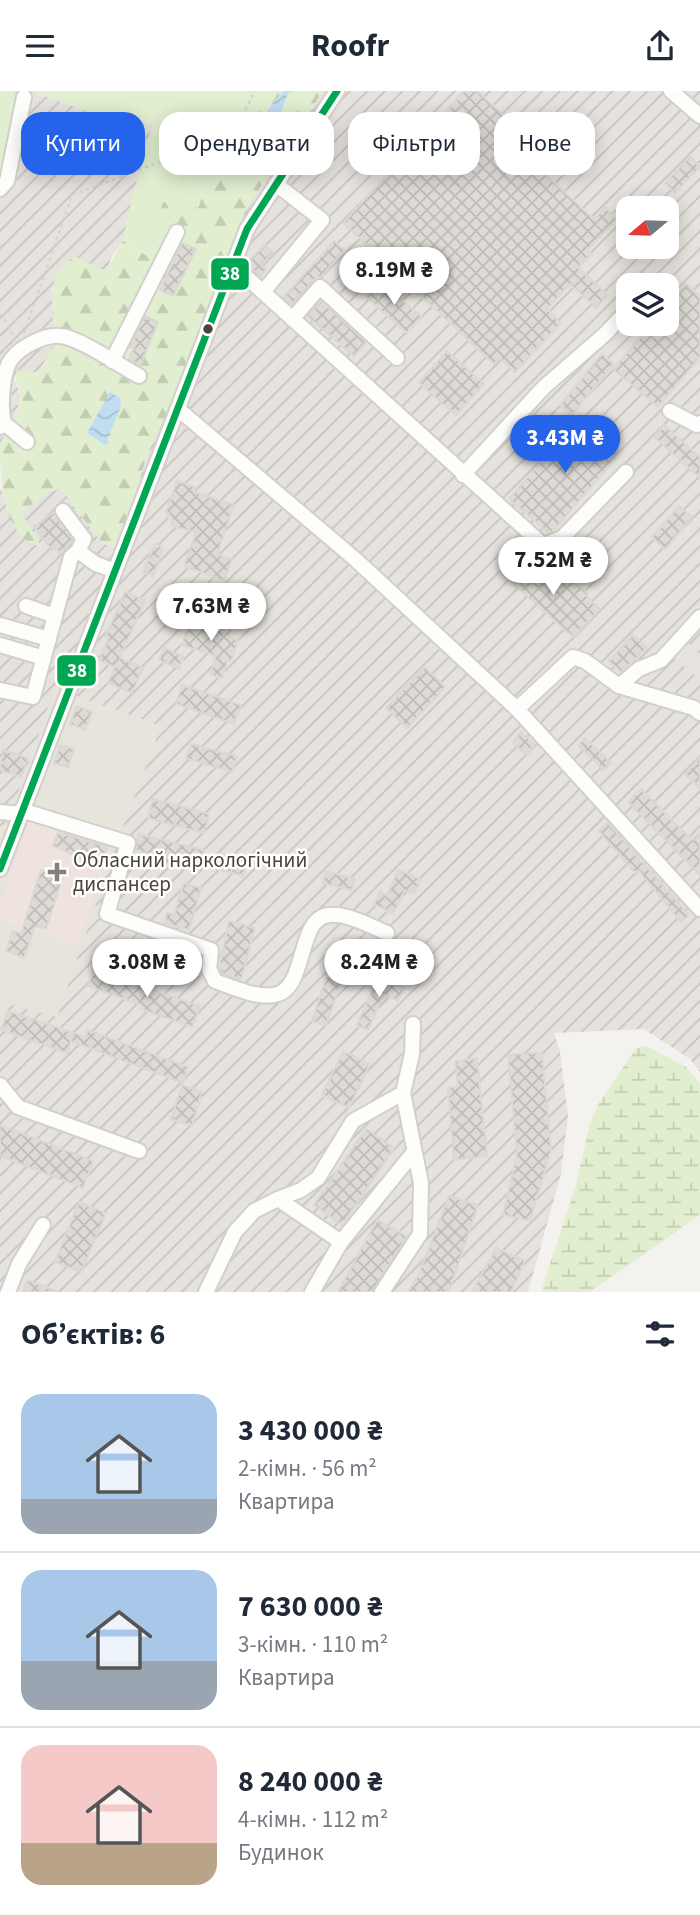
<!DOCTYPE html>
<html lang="uk">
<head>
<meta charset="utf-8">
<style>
  body { margin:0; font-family:"Source Sans 3",sans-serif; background:#f2f2f3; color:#1f2937; height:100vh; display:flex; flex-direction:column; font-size:26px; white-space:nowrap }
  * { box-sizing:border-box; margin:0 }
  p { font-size:23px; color:#747a83 }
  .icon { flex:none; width:38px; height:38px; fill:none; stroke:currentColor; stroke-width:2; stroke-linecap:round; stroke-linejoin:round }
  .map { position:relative; height:1201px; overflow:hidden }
  .drawer { display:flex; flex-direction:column; background:#fff; flex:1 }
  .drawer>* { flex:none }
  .top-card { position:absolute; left:21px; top:21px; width:658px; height:63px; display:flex; gap:14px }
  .needle { width:46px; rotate:251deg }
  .buttons { position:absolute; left:616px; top:105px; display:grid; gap:14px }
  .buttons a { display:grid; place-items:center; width:63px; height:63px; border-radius:14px; background:#fff; box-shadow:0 4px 18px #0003; font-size:35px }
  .price { position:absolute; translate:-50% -60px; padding:0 16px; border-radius:24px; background:#fff; color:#222; font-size:23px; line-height:46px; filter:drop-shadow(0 2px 4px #0008) }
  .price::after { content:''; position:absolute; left:50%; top:42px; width:21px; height:16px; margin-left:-10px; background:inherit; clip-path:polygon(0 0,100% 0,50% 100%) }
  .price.active { background:#2563eb; color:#fff }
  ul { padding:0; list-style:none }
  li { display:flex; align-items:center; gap:21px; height:175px; padding:0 21px }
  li+li { border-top:2px solid #e0e1e3 }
  li span { display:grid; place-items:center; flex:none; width:196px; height:140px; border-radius:21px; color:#555 }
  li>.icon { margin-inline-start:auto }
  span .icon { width:84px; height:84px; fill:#fffc; stroke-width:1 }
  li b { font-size:30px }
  h2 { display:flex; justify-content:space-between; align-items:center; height:84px; padding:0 21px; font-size:30px }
  .tag { padding:0 24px; border-radius:21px; background:#fff; box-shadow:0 4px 18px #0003; font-size:24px; line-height:63px }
  .tag.active { background:#2563eb; color:#fff }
  header { display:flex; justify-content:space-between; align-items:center; height:91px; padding:0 21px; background:#fff; font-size:32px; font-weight:700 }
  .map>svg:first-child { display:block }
  .residential { fill:#e7e4dc }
  .industrial { fill:url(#industrial-furrows); fill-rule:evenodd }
  .medical { fill:#eee3df }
  .green { fill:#e1eecf }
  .forest { fill:url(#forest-firs) }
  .wetland { fill:url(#wetland-marsh) }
  .parking { fill:#e6e3df }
  .water { fill:url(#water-waves) }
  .building { fill:url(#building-cross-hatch); stroke:#dcd9d4; stroke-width:2 }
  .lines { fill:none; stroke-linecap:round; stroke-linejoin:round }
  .minor-casing { stroke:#d2d0cb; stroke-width:18 }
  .path { stroke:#d3d2cc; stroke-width:2; stroke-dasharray:3.5 3.5; stroke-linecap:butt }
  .minor { stroke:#fdfdfc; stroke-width:14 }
  .bus-1-casing { stroke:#fff; stroke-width:12 }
  .bus-1 { stroke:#00a651; stroke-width:7 }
  .bus-dot { fill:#4b4439; stroke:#fff; stroke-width:2.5 }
  .poi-dot { fill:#868178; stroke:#fff; stroke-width:2.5 }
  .labels { text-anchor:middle; stroke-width:5; stroke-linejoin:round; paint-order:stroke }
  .poi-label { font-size:21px; fill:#4b4439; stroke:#fff; text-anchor:start }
  .line-badge { stroke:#fff; stroke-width:2.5 }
  .badge-label { font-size:19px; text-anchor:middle; font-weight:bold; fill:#fff }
</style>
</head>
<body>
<header><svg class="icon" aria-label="menu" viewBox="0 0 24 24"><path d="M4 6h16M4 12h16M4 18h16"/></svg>Roofr<svg class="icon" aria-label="share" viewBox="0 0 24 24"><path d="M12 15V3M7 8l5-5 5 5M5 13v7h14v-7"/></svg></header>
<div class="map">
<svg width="700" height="1201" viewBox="0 0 700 1201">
  <defs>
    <pattern id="industrial-furrows" width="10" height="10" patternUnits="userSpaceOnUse" patternTransform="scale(1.75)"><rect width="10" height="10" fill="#e6e2de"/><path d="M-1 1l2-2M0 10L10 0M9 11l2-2" fill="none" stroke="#c7c3bf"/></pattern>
    <pattern id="forest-firs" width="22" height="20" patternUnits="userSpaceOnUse" patternTransform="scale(1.75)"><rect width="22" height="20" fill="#e1eecf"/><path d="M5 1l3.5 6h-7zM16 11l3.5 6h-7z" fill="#c3cdb2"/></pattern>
    <pattern id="wetland-marsh" width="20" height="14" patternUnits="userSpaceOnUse" patternTransform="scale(1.75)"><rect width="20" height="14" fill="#e1eecf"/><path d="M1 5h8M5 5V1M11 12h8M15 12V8" fill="none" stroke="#c3cdb2"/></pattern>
    <pattern id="water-waves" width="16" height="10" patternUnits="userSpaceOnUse" patternTransform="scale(1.75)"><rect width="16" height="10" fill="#c0ddf1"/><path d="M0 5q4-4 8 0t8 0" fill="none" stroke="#a6bfcf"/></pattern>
    <pattern id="building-cross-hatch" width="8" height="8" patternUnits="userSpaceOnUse" patternTransform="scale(1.75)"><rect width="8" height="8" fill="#dedbd6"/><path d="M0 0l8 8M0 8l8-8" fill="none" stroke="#c0bdb8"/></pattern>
  </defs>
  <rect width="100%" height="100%" fill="#f4f2ee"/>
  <polygon class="residential" points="55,597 162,634 118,749 57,927 9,913 0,941 0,735 5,736"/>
  <g class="industrial">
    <path d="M323,0H700V981L690,968L644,938L554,942L560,961L568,1025L561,1083L528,1201H0V941L9,913L57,926L118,749L161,635L55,597L6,736L0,735V395L9,424L27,450L40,455L21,422L47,402L60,397L102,452L117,457L149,359L174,307L245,120ZM628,117H667V156H628ZM628,194H667V233H628Z"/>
    <polygon points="33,1 101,25 153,33 132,107 123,150 112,165 106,181 52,196 54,221 52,259 39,280 30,282 17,280 14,288 21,305 17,320 0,355 0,104 9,92"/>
  </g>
  <polygon class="medical" points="30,723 114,749 76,856 0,829 0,814"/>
  <polygon class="green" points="0,0 265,0 225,57 211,83 198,117 179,140 161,174 123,150 132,107 153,33 101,25 34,1 9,92 0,104"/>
  <path class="forest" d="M265,0H284L271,14L253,44V73L266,50L268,40L281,22L288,2L292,0H323L245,120L174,307L149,359L117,457L102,452L60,397L47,402L21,422L41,455C37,454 30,452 26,449C2,429 0,385 0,356C3,339 21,324 21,305C20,295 13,291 17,279L30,282L39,280C44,273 51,264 52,256C57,225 40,180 76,166L106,180L123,150L161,174L179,140L160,125L162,113L170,106H179L198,117L211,83L225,57Z"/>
  <polygon class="wetland" points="647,955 686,976 700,993 700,1124 590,1201 541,1201 576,1094 590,1033 598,1014 636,957"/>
  <polygon class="parking" points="685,549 700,563 700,588 672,566"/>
  <g class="water">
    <polygon points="284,0 292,0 288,2 281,22 250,75 244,61 271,14"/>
    <polygon points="110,301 121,308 120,318 107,348 109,351 105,354 87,342"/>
  </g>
  <g class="building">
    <polygon points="464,0 477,0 535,53 525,65 594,128 605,116 617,128 587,159 592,163 578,177 608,204 596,217 570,193 547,218 561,232 515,281 500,267 494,273 343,132"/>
    <polygon points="690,65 700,76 675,102 665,92"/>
    <polygon points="334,150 344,159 320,187 318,185 292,213 284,206"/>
    <polygon points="182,152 196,158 173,205 160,199"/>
    <polygon points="265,154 273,162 261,174 266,179 260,185 246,173"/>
    <polygon points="380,190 422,226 407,242 366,206"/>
    <polygon points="686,193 700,205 700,266 658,316 613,278 652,233 667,233 667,215"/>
    <polygon points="321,210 366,251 354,265 307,225"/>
    <polygon points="145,225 158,231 140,275 129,268 134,256 130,255"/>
    <polygon points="447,260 484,293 456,324 419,292"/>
    <polygon points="602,263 614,273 572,324 560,314"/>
    <polygon points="580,324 622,360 553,440 549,442 509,408"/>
    <polygon points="664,334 700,366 700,387 654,346"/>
    <polygon points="177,390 195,396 194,401 234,414 217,463 232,468 224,490 184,475 196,442 171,434 173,428 167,426 169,422 166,421"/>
    <polygon points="679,415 692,426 665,458 652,446"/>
    <polygon points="54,421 73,449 60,463 55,457 52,459 34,436"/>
    <polygon points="155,453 163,457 153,485 143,481"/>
    <polygon points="515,464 554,499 567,484 588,503 586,505 600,518 573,546 500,481"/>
    <polygon points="125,501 145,509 120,567 143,577 132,602 108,592 115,576 99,569 109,546 106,545"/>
    <polygon points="191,525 232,538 229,546 238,549 231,570 228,569 222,587 210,583 216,565 182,554"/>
    <polygon points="633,544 647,557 621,581 609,570"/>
    <polygon points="164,557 184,566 179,578 159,569"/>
    <polygon points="425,576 445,596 407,637 386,617"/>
    <polygon points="182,594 241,614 234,633 176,613"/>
    <polygon points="77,615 92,621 85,639 70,633"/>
    <polygon points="521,641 535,654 526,664 512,651"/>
    <polygon points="585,647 611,672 604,679 578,654"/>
    <polygon points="191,653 237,665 232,681 186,667"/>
    <polygon points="60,654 74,658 68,676 54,672"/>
    <polygon points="3,659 28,667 21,686 0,679"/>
    <polygon points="700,666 700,697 685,683"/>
    <polygon points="641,698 692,749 700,741 700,784 628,711"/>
    <polygon points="153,708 209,723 204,742 148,727"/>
    <polygon points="608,732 689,824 681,831 639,780 636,783 599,740"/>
    <polygon points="58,741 108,756 100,775 53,755"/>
    <polygon points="138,743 204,759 199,780 148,768 149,763 136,759"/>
    <polygon points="220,763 247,769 243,785 216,778"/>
    <polygon points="41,779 63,786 46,838 35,835 24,867 6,860 13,840 21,843"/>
    <polygon points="398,779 421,788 414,803 405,799 393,823 374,813 380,801 387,805"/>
    <polygon points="326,780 355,788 352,799 323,792"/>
    <polygon points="184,792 201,797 189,839 165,832 167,822 174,824"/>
    <polygon points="229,830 255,837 241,889 222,882 219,876"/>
    <polygon points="363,852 376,854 373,872 360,870"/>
    <polygon points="330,874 345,879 326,935 312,930"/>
    <polygon points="93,879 200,915 192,936 140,918 142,914 88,895"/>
    <polygon points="379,883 405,897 398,910 384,903 368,939 357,934"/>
    <polygon points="8,920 86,946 88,939 188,976 183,992 71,950 67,962 1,939"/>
    <polygon points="343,960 370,973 349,1017 322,1004"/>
    <polygon points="542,961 551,1059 530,1130 503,1124 517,1063 508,964"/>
    <polygon points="477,967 487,1065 454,1069 448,997 458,995 455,970"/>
    <polygon points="182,994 202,1001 192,1035 171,1028"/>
    <polygon points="0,1034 93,1070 83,1097 0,1065"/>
    <polygon points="366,1038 394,1057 342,1134 314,1114"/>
    <polygon points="449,1105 478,1114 450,1198 447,1201 408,1201 418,1185"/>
    <polygon points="79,1111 106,1122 81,1181 55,1171"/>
    <polygon points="377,1129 407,1145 372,1201 338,1201"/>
    <polygon points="496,1157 525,1170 511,1201 472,1201"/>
    <polygon points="27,1189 56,1200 56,1201 23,1201"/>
  </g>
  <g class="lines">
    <defs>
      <g id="minor">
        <polyline points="671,0 700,25"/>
        <polyline points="0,98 7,90 24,6"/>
        <polyline points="233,174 543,454 562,447 626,381"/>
        <polyline points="263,201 322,129 276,93"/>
        <polyline points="292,228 320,196 397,267"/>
        <polyline points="112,270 177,141"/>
        <polyline points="178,318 355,468 517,618 700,818"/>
        <polyline points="670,320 697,334 700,332"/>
        <polyline points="0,329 27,351"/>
        <path d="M0,336L4,331C0,316 2,286 9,272C17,257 44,243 61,245C80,247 120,275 139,285"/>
        <polyline points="463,384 544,296 604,244 628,219"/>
        <polyline points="78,460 96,473 115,480"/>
        <polyline points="26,515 55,525"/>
        <polyline points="0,534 49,548"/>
        <polyline points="0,554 44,567"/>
        <polyline points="619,595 639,578 661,569 700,526"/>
        <polyline points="0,599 33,606 71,466 78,460 84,448 63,420"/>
        <polyline points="517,618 573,566 585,570 619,595 694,617 700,622"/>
        <path d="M21,719L128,752L107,823L211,859L209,878L215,890C232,896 255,907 274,904C308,899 296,827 329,824C347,822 370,835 387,842"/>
        <polyline points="0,721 20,723"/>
        <polyline points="0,778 247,138 337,0"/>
        <polyline points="0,994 18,1016 139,1060"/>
        <polyline points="278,1108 341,1151"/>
        <polyline points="8,1201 19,1173 43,1134"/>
        <polyline points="206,1201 235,1141 254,1120 278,1108 301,1099 318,1087 353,1030 403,1002 412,963 413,933"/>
        <polyline points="312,1201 341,1151 414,1061"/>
        <polyline points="382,1201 420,1143 421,1092 403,1002"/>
      </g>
    </defs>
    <use href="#minor" class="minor-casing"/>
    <g class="path">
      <polyline points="0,223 6,231 15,249"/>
      <polyline points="24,242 72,104 214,51 241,28 255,0"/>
    </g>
    <use href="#minor" class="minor"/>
    <defs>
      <polyline id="bus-1" points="0,778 247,138 337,0"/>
    </defs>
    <use href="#bus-1" class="bus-1-casing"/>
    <use href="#bus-1" class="bus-1"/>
  </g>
  <circle class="bus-dot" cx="208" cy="238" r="6"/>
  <path class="poi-dot" d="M53.5 770.5h7v7h7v7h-7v7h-7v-7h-7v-7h7z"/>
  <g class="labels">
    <g class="poi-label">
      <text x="73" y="776">Обласний наркологічний<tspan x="73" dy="24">диспансер</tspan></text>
    </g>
  </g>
  <g class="line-badge">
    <rect x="210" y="166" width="40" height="34" rx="7" fill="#00a651"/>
    <rect x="56" y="563" width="41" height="33" rx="7" fill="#00a651"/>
  </g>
  <g class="badge-label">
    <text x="230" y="189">38</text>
    <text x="77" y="586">38</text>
  </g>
</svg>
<div class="buttons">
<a><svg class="needle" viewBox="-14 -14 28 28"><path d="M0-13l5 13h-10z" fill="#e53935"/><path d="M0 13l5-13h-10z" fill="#747a83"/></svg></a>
<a><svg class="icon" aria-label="layers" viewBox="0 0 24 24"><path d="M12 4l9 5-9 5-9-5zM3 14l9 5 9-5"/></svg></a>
</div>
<b class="price" style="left:394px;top:216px">8.19M ₴</b>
<b class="price active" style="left:565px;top:384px">3.43M ₴</b>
<b class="price" style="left:553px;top:506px">7.52M ₴</b>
<b class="price" style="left:211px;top:552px">7.63M ₴</b>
<b class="price" style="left:147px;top:908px">3.08M ₴</b>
<b class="price" style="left:379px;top:908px">8.24M ₴</b>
<div class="top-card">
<a class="tag active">Купити</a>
<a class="tag">Орендувати</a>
<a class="tag">Фільтри</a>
<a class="tag">Нове</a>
</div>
</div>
<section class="drawer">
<h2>Об’єктів: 6<svg class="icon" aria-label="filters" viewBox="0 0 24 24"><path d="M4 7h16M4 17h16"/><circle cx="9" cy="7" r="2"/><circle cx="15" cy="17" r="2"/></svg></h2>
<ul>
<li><span style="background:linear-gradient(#a9c7e8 75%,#9aa5b1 0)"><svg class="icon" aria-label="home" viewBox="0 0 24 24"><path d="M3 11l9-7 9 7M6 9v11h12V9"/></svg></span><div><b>3 430 000 ₴</b><p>2-кімн. · 56 m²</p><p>Квартира</p></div></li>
<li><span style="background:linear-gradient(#a9c7e8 65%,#9aa5b1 0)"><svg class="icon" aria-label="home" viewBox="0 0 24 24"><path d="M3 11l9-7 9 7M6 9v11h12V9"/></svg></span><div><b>7 630 000 ₴</b><p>3-кімн. · 110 m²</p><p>Квартира</p></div></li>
<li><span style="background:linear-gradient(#f6c9c9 70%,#b9a48a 0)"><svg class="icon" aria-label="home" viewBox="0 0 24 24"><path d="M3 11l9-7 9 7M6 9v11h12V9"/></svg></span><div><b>8 240 000 ₴</b><p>4-кімн. · 112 m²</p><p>Будинок</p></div></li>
</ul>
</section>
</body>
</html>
